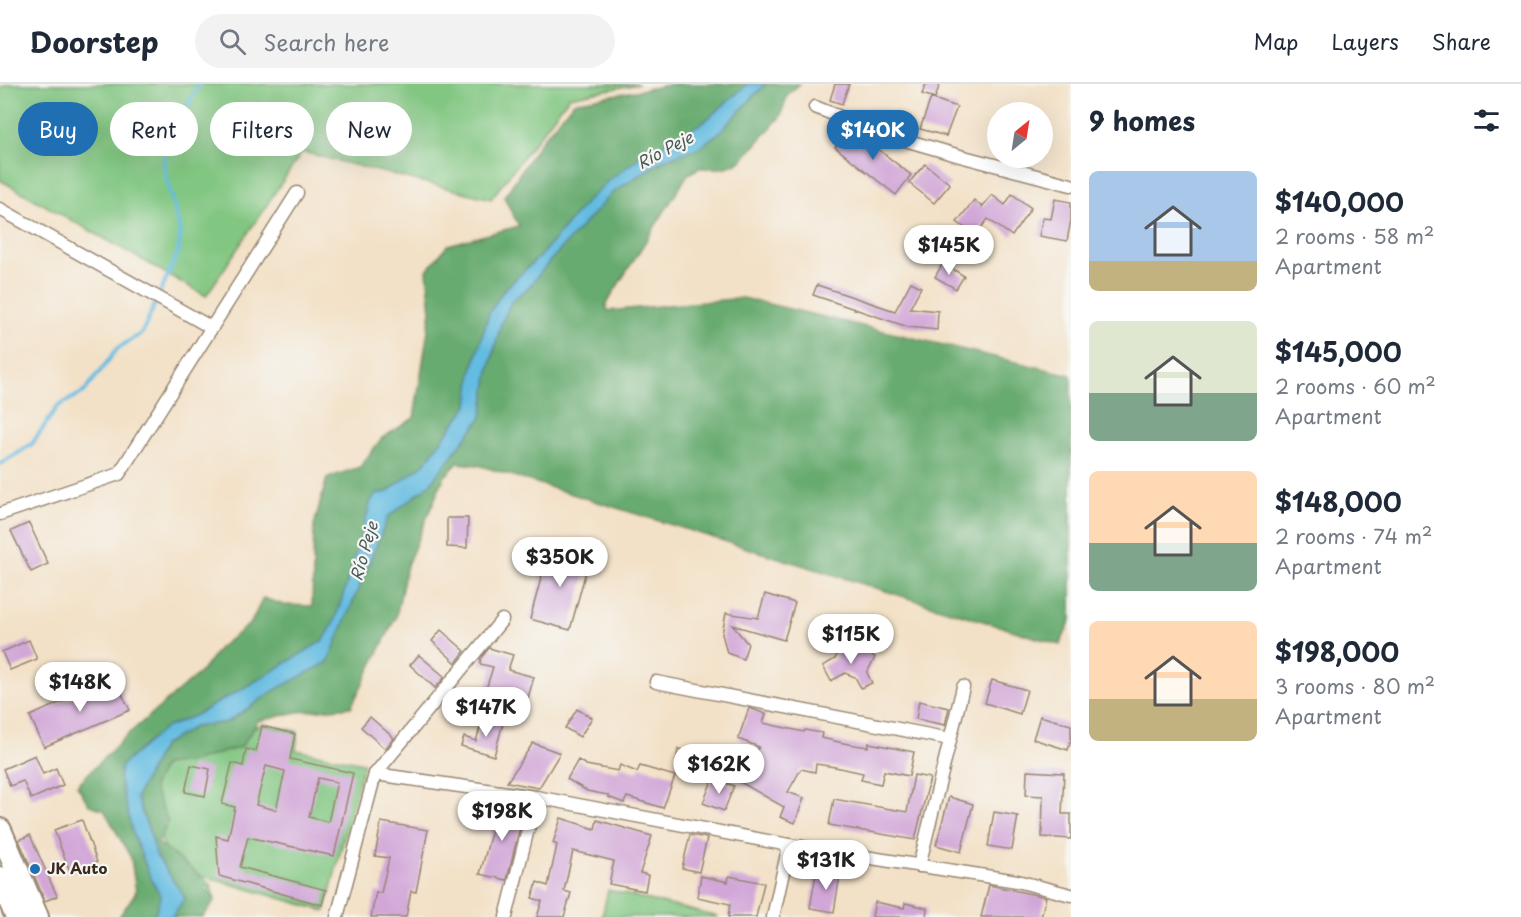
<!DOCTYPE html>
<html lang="en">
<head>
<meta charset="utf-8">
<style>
  body { margin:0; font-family:"Playpen Sans",sans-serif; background:#f2f2f3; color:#1f2937; height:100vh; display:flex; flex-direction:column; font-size:22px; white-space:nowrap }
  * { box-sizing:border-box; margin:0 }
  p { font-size:20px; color:#747a83 }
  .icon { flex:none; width:33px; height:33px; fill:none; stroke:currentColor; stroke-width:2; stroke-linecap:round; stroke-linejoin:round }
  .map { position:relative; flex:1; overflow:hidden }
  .details { display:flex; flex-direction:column; background:#fff; width:450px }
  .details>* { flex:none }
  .hud { position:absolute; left:18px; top:18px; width:570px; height:54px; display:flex; gap:12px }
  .needle { width:39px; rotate:30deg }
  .controls { position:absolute; left:987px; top:18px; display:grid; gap:12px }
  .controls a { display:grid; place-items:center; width:66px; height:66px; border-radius:50%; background:#fff; box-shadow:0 6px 24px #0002; font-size:30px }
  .price { position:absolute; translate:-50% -51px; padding:0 14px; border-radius:21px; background:#fff; color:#222; font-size:20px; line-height:39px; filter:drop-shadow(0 2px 3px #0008) }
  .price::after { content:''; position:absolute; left:50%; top:36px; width:18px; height:14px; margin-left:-9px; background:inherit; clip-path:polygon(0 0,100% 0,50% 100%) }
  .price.active { background:#1f6fb2; color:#fff }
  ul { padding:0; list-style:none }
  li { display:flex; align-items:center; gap:18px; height:150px; padding:0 18px }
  li span { display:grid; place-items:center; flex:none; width:168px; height:120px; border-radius:9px; color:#555 }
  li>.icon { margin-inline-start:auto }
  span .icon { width:72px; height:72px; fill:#fffc; stroke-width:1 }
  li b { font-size:26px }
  h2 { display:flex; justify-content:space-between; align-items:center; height:72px; padding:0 18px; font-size:26px }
  .pill { padding:0 21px; border-radius:27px; background:#fff; box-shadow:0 6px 24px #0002; font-size:21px; line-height:54px }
  .pill.active { background:#1f6fb2; color:#fff }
  header { display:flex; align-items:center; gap:36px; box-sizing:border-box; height:84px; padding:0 30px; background:#fff; border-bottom:2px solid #e0e1e3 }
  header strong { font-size:28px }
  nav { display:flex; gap:33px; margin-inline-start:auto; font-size:21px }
  .search { width:420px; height:54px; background:#f2f2f3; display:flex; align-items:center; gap:15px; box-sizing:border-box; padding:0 21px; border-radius:33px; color:#747a83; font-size:22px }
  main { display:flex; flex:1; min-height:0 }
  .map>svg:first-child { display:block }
  .green { fill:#81c681; stroke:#5e7850; stroke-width:1.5 }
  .forest { fill:#68ab6f; stroke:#526a46; stroke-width:1.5 }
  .water { fill:#64bce1; stroke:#507380; stroke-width:1.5 }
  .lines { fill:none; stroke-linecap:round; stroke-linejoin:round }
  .stream { stroke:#64bce1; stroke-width:4 }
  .building { fill:#d2a7d8; fill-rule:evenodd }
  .street-casing { stroke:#978672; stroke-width:15 }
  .highway-casing { stroke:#978672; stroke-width:26 }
  .street { stroke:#fff; stroke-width:12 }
  .highway { stroke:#fff; stroke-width:22 }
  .poi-dot { fill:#1f6fb2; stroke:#f6f6f2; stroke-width:2 }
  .labels { text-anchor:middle; stroke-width:4.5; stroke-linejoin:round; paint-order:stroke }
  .poi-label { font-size:15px; font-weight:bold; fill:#3b2a1e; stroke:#f6f6f2; text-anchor:start }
  .water-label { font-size:16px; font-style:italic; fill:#475658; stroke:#f6f6f2 }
</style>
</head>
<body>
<header>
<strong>Doorstep</strong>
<div class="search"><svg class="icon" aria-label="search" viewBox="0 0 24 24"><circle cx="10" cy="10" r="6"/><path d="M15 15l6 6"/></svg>Search here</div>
<nav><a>Map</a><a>Layers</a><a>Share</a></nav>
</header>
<main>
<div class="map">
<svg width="1071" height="833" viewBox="0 0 1071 833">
  <rect width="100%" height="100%" fill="#f6f6f2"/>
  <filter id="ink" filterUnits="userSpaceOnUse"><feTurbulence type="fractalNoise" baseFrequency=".0167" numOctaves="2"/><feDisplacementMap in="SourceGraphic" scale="12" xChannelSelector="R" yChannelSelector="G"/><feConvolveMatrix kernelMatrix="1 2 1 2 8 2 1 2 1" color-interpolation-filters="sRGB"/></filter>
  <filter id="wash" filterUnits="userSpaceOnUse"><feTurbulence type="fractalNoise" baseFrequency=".008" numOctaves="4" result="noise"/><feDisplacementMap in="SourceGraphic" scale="24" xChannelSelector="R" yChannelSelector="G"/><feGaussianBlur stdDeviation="1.35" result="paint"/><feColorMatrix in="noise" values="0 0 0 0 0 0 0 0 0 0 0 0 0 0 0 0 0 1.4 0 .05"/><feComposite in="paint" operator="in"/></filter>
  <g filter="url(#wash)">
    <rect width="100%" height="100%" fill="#f3e1c7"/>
    <g class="green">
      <polygon points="8,0 639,0 569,13 491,115 302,68 206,212 0,96 0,4"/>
      <polygon points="263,640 298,647 296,666 364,679 325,827 171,783 139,692"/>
      <polygon points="608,806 719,833 602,833"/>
    </g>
    <g class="forest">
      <polygon points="674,0 748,0 704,38 663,60 586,118 541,171 503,207 489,229 472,286 468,321 424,380 387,408 376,410 371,417 342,515 333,540 324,556 263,593 196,631 165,644 122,681 152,797 161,812 154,833 119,833 136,808 131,774 104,726 89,721 77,701 127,651 203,586 219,564 251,539 263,514 284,521 312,522 314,441 327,394 360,383 382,354 414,334 431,227 427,186 448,161 519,142 504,113 540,58 574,18"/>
      <polygon points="765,0 800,0 788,10 780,33 741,77 724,84 699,84 688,90 606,220 608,227 743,214 1071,291 1071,535 1060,561 478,381 458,379 444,393 407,481 396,533 351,623 297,628 258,637 241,663 191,678 164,681 153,703 168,738 158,759 211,800 215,816 203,833 172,833 184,814 156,771 151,752 136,713 163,661 194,643 228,638 274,606 328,578 388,433 429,401 482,333 489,286 501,240 512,216 528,204 549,178 613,108 663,76 700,63 722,46"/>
    </g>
    <polygon class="water" points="748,0 765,0 722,46 700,63 663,76 613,108 549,178 528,204 512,216 501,240 489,286 482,333 429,401 388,433 328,578 275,606 227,638 194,643 163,661 136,713 151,752 156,771 185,814 172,833 154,833 161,812 152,797 133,750 119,693 122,681 165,644 196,631 263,593 324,556 333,540 342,515 371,417 376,410 387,408 424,380 468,321 472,286 489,229 503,207 541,171 586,118 609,96 640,73 704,38"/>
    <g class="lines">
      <polyline class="stream" points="0,380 32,360 58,322 84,308 118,264 142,249 179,166 180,147 164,83 165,68 174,56 178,38 199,0"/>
    </g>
    <g id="blocks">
      <g class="building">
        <polygon points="835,0 849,0 842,20 830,16"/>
        <polygon points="926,0 940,0 935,14 922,10"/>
        <polygon points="931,14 957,23 946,52 920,45"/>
        <polygon points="849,45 856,48 911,91 896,111 835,63"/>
        <polygon points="925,80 950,100 934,119 909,99"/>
        <polygon points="1012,110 1031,124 1012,152 988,135 963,167 953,159 965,144 957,138 974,116 982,123 992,111 1005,121"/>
        <polygon points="1055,115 1071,118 1071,136 1067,157 1039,152 1043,134 1051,135"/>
        <polygon points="943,179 964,192 956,205 935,193"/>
        <polygon points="911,198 921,203 910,224 938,227 937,246 908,243 813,211 817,201 895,227"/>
        <polygon points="447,434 468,434 467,464 447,463"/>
        <polygon points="29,439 48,480 31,488 11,447"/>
        <polygon points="550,461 590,472 570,546 530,535"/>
        <polygon points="765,510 795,519 784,556 732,541 748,560 743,575 727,569 722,550 726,529 758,534"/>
        <polygon points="441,546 465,567 456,579 432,557"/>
        <polygon points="29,556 37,575 10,586 2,568"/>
        <polygon points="843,558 875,573 867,589 872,599 861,604 855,593 845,589 831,597 823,582 835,575"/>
        <polygon points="489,564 513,571 508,586 534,593 521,638 498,631 504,610 486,605 493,583 480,580 481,574"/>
        <polygon points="419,571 445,593 435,604 410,581"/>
        <polygon points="114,594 130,626 44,663 30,632"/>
        <polygon points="992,596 1027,606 1020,630 985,619"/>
        <polygon points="919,617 949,624 945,641 916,635"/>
        <polygon points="749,624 766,630 763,639 804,648 805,646 822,649 821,654 848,660 868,663 869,659 914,668 909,692 884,687 881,700 861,696 863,689 835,683 816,680 815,688 801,685 788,708 804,714 795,739 780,733 784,723 740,698 759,663 738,655"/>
        <polygon points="577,625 592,634 580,653 565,644"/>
        <polygon points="1040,632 1071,641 1071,655 1068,666 1033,655"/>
        <polygon points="370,633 394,654 385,665 361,643"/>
        <polygon points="483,634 503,639 494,672 461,662 464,653 476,657"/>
        <path d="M262,642L295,650L290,675L353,689L334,772L248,753L240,783L326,806L322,821L219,792L216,752L228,755L235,723L222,720L232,679L243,682L246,665L256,667ZM266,682L285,687L276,726L256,721ZM318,694L337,698L328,738L309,733Z"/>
        <polygon points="533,659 560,669 539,704 507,698"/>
        <polygon points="678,665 710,670 708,683 676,679"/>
        <polygon points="35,671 43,690 56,684 63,701 31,715 23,697 10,702 3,685"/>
        <polygon points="578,676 586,681 618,687 620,681 637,688 640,682 675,692 663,724 627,713 624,719 608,713 608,711 587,707 567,695"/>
        <polygon points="191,681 210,685 205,712 185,708"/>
        <polygon points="1027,687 1064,689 1062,730 1071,730 1071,755 1042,753 1043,712 1026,711"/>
        <polygon points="914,691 930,694 915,756 829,741 834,715 907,728"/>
        <polygon points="713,694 734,702 724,727 703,719"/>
        <polygon points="949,713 973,720 961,768 936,761"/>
        <polygon points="499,720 524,726 507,796 480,790"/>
        <polygon points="994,728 1018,732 1012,766 988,762"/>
        <polygon points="561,734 595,745 597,736 652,752 640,789 648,791 645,807 609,800 614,777 573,767 564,807 571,809 564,833 537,833 542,817 532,814 537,798 548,802 557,761 553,759"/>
        <polygon points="82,736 97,778 70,788 54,746"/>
        <polygon points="381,738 428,746 416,808 411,807 406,833 371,833 376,808 381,809 389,774 375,772"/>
        <polygon points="30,751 57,812 45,817 19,756"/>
        <polygon points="690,751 707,754 699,788 682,784"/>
        <polygon points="831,783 841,785 834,828 810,824 816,790 829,792"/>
        <polygon points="701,792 728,798 729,792 764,799 756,833 728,833 730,820 697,813"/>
        <polygon points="989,801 1046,813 1041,833 981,833"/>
        <polygon points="875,818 904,824 905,819 927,824 926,833 872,833"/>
      </g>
    </g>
  </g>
  <g filter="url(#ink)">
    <use href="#blocks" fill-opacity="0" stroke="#978672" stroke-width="1.5"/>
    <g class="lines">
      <defs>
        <g id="street">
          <polyline points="815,23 881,49 960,72 1071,101"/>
          <polyline points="0,125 212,244"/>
          <polyline points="0,430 119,390 297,109"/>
          <polyline points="656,598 950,655"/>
          <polyline points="375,690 536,713 789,761 1017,797 1071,811"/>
          <polyline points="919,782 963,603"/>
          <polyline points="337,833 375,690 502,536"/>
          <polyline points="506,833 536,713"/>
          <polyline points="773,833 789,761"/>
        </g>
        <g id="highway">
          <polyline points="0,746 37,833"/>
          <polyline points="0,794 17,833"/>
        </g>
      </defs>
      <use href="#street" class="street-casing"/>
      <use href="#highway" class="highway-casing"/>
      <use href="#street" class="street"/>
      <use href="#highway" class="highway"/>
    </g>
  </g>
  <circle class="poi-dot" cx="35" cy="785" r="6"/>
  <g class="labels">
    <g class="poi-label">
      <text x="47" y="790">JK Auto</text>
    </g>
    <g class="water-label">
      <text transform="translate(665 66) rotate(-28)" y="6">Río Peje</text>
      <text transform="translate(364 467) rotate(-74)" y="6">Río Peje</text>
    </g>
  </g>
</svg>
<div class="controls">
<a><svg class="needle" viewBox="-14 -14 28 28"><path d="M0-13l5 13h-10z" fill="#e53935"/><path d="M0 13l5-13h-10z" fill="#747a83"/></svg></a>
</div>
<b class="price active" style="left:873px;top:77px">$140K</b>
<b class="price" style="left:949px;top:192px">$145K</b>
<b class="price" style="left:560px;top:504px">$350K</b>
<b class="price" style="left:851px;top:581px">$115K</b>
<b class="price" style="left:80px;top:629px">$148K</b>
<b class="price" style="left:486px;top:654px">$147K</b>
<b class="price" style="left:719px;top:711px">$162K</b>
<b class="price" style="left:502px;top:758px">$198K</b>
<b class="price" style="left:826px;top:807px">$131K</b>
<div class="hud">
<a class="pill active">Buy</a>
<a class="pill">Rent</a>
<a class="pill">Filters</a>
<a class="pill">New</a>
</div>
</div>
<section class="details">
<h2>9 homes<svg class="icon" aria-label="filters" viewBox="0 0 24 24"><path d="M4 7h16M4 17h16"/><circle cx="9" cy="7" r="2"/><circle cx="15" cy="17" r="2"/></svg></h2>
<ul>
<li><span style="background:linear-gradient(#a9c7e8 75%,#c2b280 0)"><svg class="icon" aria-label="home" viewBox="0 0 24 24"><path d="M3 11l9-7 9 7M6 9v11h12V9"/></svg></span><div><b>$140,000</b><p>2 rooms · 58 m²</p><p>Apartment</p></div></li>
<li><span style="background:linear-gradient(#dfe7d0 60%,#7fa58c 0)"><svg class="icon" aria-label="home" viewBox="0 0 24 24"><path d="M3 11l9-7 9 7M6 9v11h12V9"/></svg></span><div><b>$145,000</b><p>2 rooms · 60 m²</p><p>Apartment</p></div></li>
<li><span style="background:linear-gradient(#ffd9b3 60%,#7fa58c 0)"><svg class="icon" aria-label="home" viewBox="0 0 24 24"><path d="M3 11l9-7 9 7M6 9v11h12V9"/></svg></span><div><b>$148,000</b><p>2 rooms · 74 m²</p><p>Apartment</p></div></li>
<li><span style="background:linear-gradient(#ffd9b3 65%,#c2b280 0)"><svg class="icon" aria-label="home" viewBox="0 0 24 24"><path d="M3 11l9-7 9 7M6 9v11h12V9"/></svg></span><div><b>$198,000</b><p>3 rooms · 80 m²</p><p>Apartment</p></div></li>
</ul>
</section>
</main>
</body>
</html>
